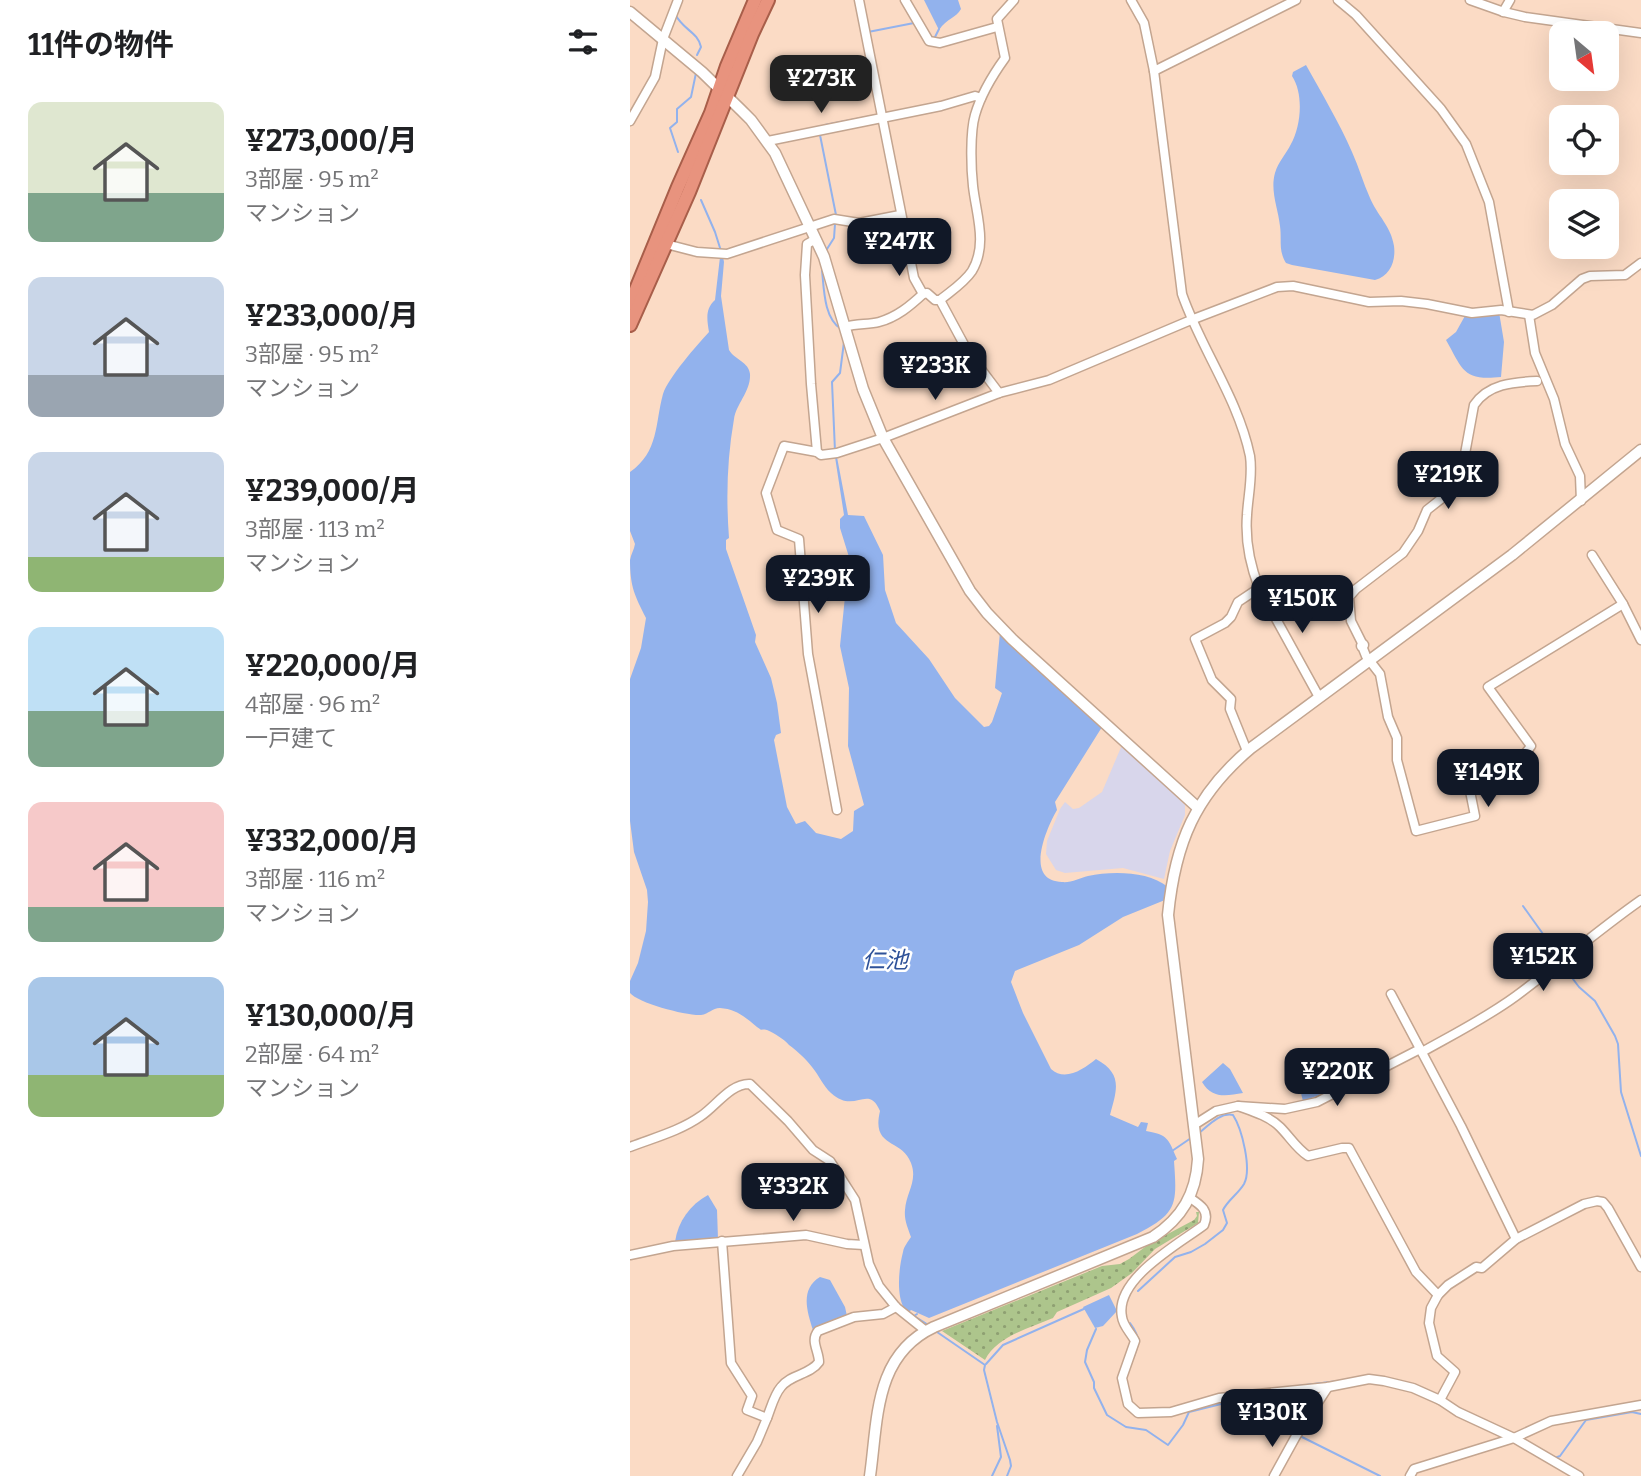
<!DOCTYPE html>
<html lang="ja">
<head>
<meta charset="utf-8">
<style>
  body { margin:0; font-family:Bitter,"Noto Sans JP",serif; background:#f2f2f2; color:#202124; height:100vh; display:flex; flex-direction:column; font-size:26px; white-space:nowrap }
  * { box-sizing:border-box; margin:0 }
  p { font-size:23px; color:#757577 }
  .icon { flex:none; width:38px; height:38px; fill:none; stroke:currentColor; stroke-width:2; stroke-linecap:round; stroke-linejoin:round }
  .map { position:relative; flex:1; overflow:hidden }
  .drawer { display:flex; flex-direction:column; background:#fff; width:630px }
  .drawer>* { flex:none }
  .needle { width:46px; rotate:151deg }
  .buttons { position:absolute; left:919px; top:21px; display:grid; gap:14px }
  .buttons a { display:grid; place-items:center; width:70px; height:70px; border-radius:14px; background:#fff; box-shadow:0 7px 28px #0002; font-size:35px }
  .price { position:absolute; translate:-50% -60px; padding:0 16px; border-radius:14px; background:#111827; color:#fff; font-size:23px; line-height:46px; filter:drop-shadow(0 2px 4px #0008) }
  .price::after { content:''; position:absolute; left:50%; top:42px; width:21px; height:16px; margin-left:-10px; background:inherit; clip-path:polygon(0 0,100% 0,50% 100%) }
  .price.selected { background:#222; color:#fff }
  ul { padding:0; list-style:none }
  li { display:flex; align-items:center; gap:21px; height:175px; padding:0 28px }
  li span { display:grid; place-items:center; flex:none; width:196px; height:140px; border-radius:14px; color:#555 }
  li>.icon { margin-inline-start:auto }
  span .icon { width:84px; height:84px; fill:#fffc; stroke-width:1 }
  li b { font-size:30px }
  h2 { display:flex; justify-content:space-between; align-items:center; height:84px; padding:0 28px; font-size:30px }
  main { display:flex; flex:1; min-height:0 }
  .map>svg:first-child { display:block }
  .education { fill:#d8d6eb }
  .grass { fill:url(#grass-dots) }
  .water { fill:#92b2ed }
  .lines { fill:none; stroke-linecap:round; stroke-linejoin:round }
  .stream { stroke:#92b2ed; stroke-width:2 }
  .minor-casing { stroke:#c3a590; stroke-width:11 }
  .tertiary-casing { stroke:#c3a590; stroke-width:13 }
  .trunk-casing { stroke:#a85e4a; stroke-width:16 }
  .minor { stroke:#fff; stroke-width:8 }
  .tertiary { stroke:#fff; stroke-width:10 }
  .trunk { stroke:#e8937e; stroke-width:12 }
  .labels { text-anchor:middle; stroke-width:5; stroke-linejoin:round; paint-order:stroke }
  .water-label { font-size:23px; font-style:italic; fill:#2f5299; stroke:#fff }
</style>
</head>
<body>
<main>
<section class="drawer">
<h2>11件の物件<svg class="icon" aria-label="filters" viewBox="0 0 24 24"><path d="M4 7h16M4 17h16"/><circle cx="9" cy="7" r="2"/><circle cx="15" cy="17" r="2"/></svg></h2>
<ul>
<li><span style="background:linear-gradient(#dfe7d0 65%,#7fa58c 0)"><svg class="icon" aria-label="home" viewBox="0 0 24 24"><path d="M3 11l9-7 9 7M6 9v11h12V9"/></svg></span><div><b>¥273,000/月</b><p>3部屋 · 95 m²</p><p>マンション</p></div></li>
<li><span style="background:linear-gradient(#c9d6e8 70%,#9aa5b1 0)"><svg class="icon" aria-label="home" viewBox="0 0 24 24"><path d="M3 11l9-7 9 7M6 9v11h12V9"/></svg></span><div><b>¥233,000/月</b><p>3部屋 · 95 m²</p><p>マンション</p></div></li>
<li><span style="background:linear-gradient(#c9d6e8 75%,#8fb573 0)"><svg class="icon" aria-label="home" viewBox="0 0 24 24"><path d="M3 11l9-7 9 7M6 9v11h12V9"/></svg></span><div><b>¥239,000/月</b><p>3部屋 · 113 m²</p><p>マンション</p></div></li>
<li><span style="background:linear-gradient(#bfe0f5 60%,#7fa58c 0)"><svg class="icon" aria-label="home" viewBox="0 0 24 24"><path d="M3 11l9-7 9 7M6 9v11h12V9"/></svg></span><div><b>¥220,000/月</b><p>4部屋 · 96 m²</p><p>一戸建て</p></div></li>
<li><span style="background:linear-gradient(#f6c9c9 75%,#7fa58c 0)"><svg class="icon" aria-label="home" viewBox="0 0 24 24"><path d="M3 11l9-7 9 7M6 9v11h12V9"/></svg></span><div><b>¥332,000/月</b><p>3部屋 · 116 m²</p><p>マンション</p></div></li>
<li><span style="background:linear-gradient(#a9c7e8 70%,#8fb573 0)"><svg class="icon" aria-label="home" viewBox="0 0 24 24"><path d="M3 11l9-7 9 7M6 9v11h12V9"/></svg></span><div><b>¥130,000/月</b><p>2部屋 · 64 m²</p><p>マンション</p></div></li>
</ul>
</section>
<div class="map">
<svg width="1011" height="1476" viewBox="0 0 1011 1476">
  <defs>
    <pattern id="grass-dots" width="8" height="8" patternUnits="userSpaceOnUse" patternTransform="scale(1.75)"><rect width="8" height="8" fill="#adc58c"/><path d="M2 2h.1M6 6h.1" fill="none" stroke="#8ea072" stroke-width="1.8" stroke-linecap="round"/></pattern>
  </defs>
  <rect width="100%" height="100%" fill="#fbdbc5"/>
  <polygon class="education" points="492,745 555,805 555,815 540,851 534,879 493,868 435,873 426,870 416,854 417,841 430,809 435,802 443,809 449,808 472,792"/>
  <path class="grass" d="M566,1212H569L568,1223L525,1249L502,1273L481,1288L427,1312L423,1318C400,1328 367,1336 355,1360L312,1331L472,1266L490,1264L499,1259L519,1244L564,1220L567,1216Z"/>
  <g class="water">
    <path d="M294,0H328L331,9C326,18 317,18 309,30Z"/>
    <path d="M676,65C692,94 709,122 722,152C729,167 733,183 740,198C747,215 761,226 764,246C766,261 760,276 745,280L662,265L656,263C648,250 652,240 650,226C648,208 640,191 645,173C648,162 656,154 661,144C671,126 674,94 662,76L663,72Z"/>
    <path d="M90,257H93L94,262L91,296L99,350C105,360 119,362 120,374C121,391 106,404 104,419C97,459 96,498 99,538L96,540V549L126,635L125,642L141,678L147,703L151,733L146,735L144,740L157,807L166,824L175,821L186,833L211,839L223,831L224,811L234,805L218,746L219,688L210,646L219,557L210,528V519L214,515L205,457H207L218,515L234,516L253,555L255,590L266,623L299,659L325,698L354,727L359,726L362,722L372,693L365,688L370,632L472,727L425,802L427,810C417,827 393,881 432,882C441,883 450,878 458,876C482,871 518,871 538,887L535,900L493,917L449,945L385,971L381,982L393,1013L421,1069C435,1082 454,1069 466,1059C493,1074 487,1089 480,1115L508,1127L511,1122L518,1123L516,1131C538,1135 538,1138 547,1159L544,1161C547,1204 548,1213 507,1234L299,1318L281,1310L278,1313L273,1310L274,1308C266,1294 269,1267 273,1252C274,1246 278,1242 281,1237C278,1228 274,1220 275,1210C276,1193 288,1181 281,1163C272,1138 241,1149 250,1111C238,1083 225,1115 201,1093C193,1086 189,1075 182,1067C176,1059 167,1051 159,1045C154,1039 144,1033 137,1030C129,1028 134,1032 127,1027C115,1017 106,1009 90,1008C82,1008 79,1014 71,1015C57,1016 8,1003 0,993V981L8,963L16,931L18,902L17,890L4,852L0,821V679L11,648L16,618C5,596 0,587 0,560C1,554 4,550 5,544L0,531V472C29,452 25,423 33,394C38,378 67,345 79,332C77,319 75,309 85,300Z"/>
    <path d="M869,312L874,342L871,377C833,381 833,370 816,340L826,332L836,314Z"/>
    <path d="M699,1062L707,1064L716,1081L692,1094L673,1101C665,1071 674,1075 699,1062Z"/>
    <path d="M593,1063L600,1069L613,1093C596,1096 582,1099 572,1082Z"/>
    <path d="M78,1195L87,1210L88,1239L45,1242C48,1221 60,1205 78,1195Z"/>
    <path d="M190,1277L200,1280L215,1307L217,1316L183,1330C177,1311 170,1289 190,1277Z"/>
    <polygon points="479,1295 487,1311 473,1326 465,1328 453,1307"/>
  </g>
  <g class="lines">
    <g class="stream">
      <path d="M45,14C53,30 68,32 71,47L67,55"/>
      <polyline points="238,32 284,23"/>
      <polyline points="304,39 309,29"/>
      <polyline points="195,125 247,115"/>
      <polyline points="190,135 206,215"/>
      <polyline points="48,152 40,128 47,122 47,109 61,97 66,73"/>
      <polyline points="71,200 85,232 91,251"/>
      <polyline points="197,249 204,238 205,224"/>
      <path d="M192,270C194,290 194,318 211,329"/>
      <polyline points="205,451 202,382 210,373 214,342"/>
      <polyline points="893,906 928,955"/>
      <polyline points="933,966 949,987 965,1001 985,1036 988,1044 991,1092 1011,1156"/>
      <polyline points="542,1151 561,1138"/>
      <path d="M508,1291L545,1257L561,1252L575,1244L593,1230L597,1223L593,1210C598,1200 608,1194 614,1184C622,1169 612,1129 603,1115C590,1112 578,1126 569,1133"/>
      <polyline points="287,1314 284,1316 300,1326"/>
      <path d="M500,1323C512,1339 509,1345 501,1363"/>
      <polyline points="466,1329 457,1350 455,1362 464,1382 464,1388 477,1415 496,1427 516,1430 538,1445 553,1425 559,1412 595,1403 665,1434"/>
      <polyline points="307,1332 355,1365 354,1370 367,1422 380,1460 381,1466 377,1476"/>
      <polyline points="356,1364 373,1345 456,1308"/>
      <polyline points="652,1388 716,1380"/>
      <polyline points="670,1436 750,1476"/>
      <polyline points="925,1458 930,1456 956,1420 1002,1412 1011,1414"/>
      <polyline points="362,1476 371,1457 367,1426"/>
    </g>
    <defs>
      <g id="minor">
        <polyline points="229,0 284,278 293,294 297,293 305,300 310,300 338,352 369,393"/>
        <polyline points="275,0 299,41 310,43 367,27"/>
        <path d="M501,0L514,23L524,71L552,294C571,349 608,398 620,456C623,476 618,496 617,515C615,541 620,565 629,588L689,697"/>
        <polyline points="708,0 726,15 811,109 836,144 859,202 879,312"/>
        <polyline points="840,0 874,12 895,17 1011,33"/>
        <polyline points="873,12 880,0"/>
        <polyline points="524,71 666,0"/>
        <polyline points="0,121 25,77 33,39 48,0"/>
        <polyline points="138,141 311,106 345,96 351,98"/>
        <polyline points="186,239 177,244 175,275 181,384 187,452"/>
        <polyline points="36,244 67,252 97,254 204,219 229,223 270,215"/>
        <path d="M310,300C321,291 334,283 342,271C358,244 346,214 343,186C341,168 340,132 345,115C351,94 362,76 375,58L367,19L384,0"/>
        <polyline points="899,315 905,353 924,399 935,444 950,476 951,501"/>
        <path d="M215,327C227,323 238,325 249,322C267,317 280,306 293,294"/>
        <polyline points="962,555 993,604 1011,640"/>
        <path d="M733,645L721,621L719,597L726,589L773,553L788,531L797,510L825,488L830,481L844,405C858,384 883,382 907,381"/>
        <path d="M732,646L736,656L750,674L758,717L767,738V760L786,831L845,816L840,791C848,783 857,773 868,769C885,761 888,764 901,746L858,687L993,604"/>
        <polyline points="617,751 600,709 601,699 582,680 565,639 595,623 601,617 608,602 629,588"/>
        <polyline points="207,810 178,654 169,539 147,530 136,493 154,446 187,452 191,455 207,453 253,438 369,393 419,380 561,320 647,287 663,286 739,302 771,301 797,304 842,313 871,310 903,315 922,305 952,279 960,276 995,275 1011,263"/>
        <polyline points="761,994 831,1126 886,1239"/>
        <path d="M792,1052C824,1034 856,1018 886,996C928,965 968,930 1011,900"/>
        <path d="M608,1106C622,1111 639,1116 650,1127C660,1137 666,1148 678,1156L712,1148H719L786,1272L808,1295"/>
        <polyline points="564,1125 586,1111 608,1106 655,1109 687,1102 790,1049"/>
        <path d="M0,1147C23,1138 50,1131 71,1116C86,1106 101,1083 120,1084L158,1121L183,1150L200,1161L225,1200L239,1264L249,1286L266,1307L296,1331"/>
        <path d="M560,1198C571,1205 580,1211 574,1225C549,1244 484,1279 492,1317C493,1326 501,1333 505,1341L492,1378L498,1404L508,1413L541,1412L589,1398L698,1387L739,1379L754,1381L783,1388L810,1400L828,1412L884,1438L949,1476"/>
        <polyline points="92,1241 101,1363 122,1396 117,1410 137,1418 127,1442 107,1476"/>
        <polyline points="0,1255 43,1246 176,1235 217,1244 234,1245"/>
        <polyline points="810,1400 825,1372 807,1356 799,1323 801,1308 808,1295 818,1285 846,1267 852,1268 886,1239 954,1204 967,1201 973,1202 978,1208 1011,1267"/>
        <path d="M137,1418C141,1408 144,1395 151,1387C161,1374 180,1375 189,1362C189,1351 180,1341 188,1331L224,1317L253,1314L266,1307"/>
        <polyline points="644,1476 666,1436 698,1387"/>
        <polyline points="780,1476 784,1469 884,1438 921,1421 1011,1405"/>
      </g>
      <g id="tertiary">
        <polyline points="0,12 72,72 111,110 121,120 145,153 194,257 233,389 253,438 340,591 357,613 382,639 567,807"/>
        <polyline points="732,646 733,645"/>
        <path d="M240,1476C248,1419 244,1355 304,1327L523,1237C552,1218 566,1194 568,1159L538,915C545,843 565,795 621,748L882,555L1011,450"/>
      </g>
      <g id="trunk">
        <polyline points="0,304 48,187 81,113 97,66 125,0"/>
        <polyline points="0,325 59,192 122,34 138,0"/>
      </g>
    </defs>
    <use href="#minor" class="minor-casing"/>
    <use href="#tertiary" class="tertiary-casing"/>
    <use href="#trunk" class="trunk-casing"/>
    <use href="#minor" class="minor"/>
    <use href="#tertiary" class="tertiary"/>
    <use href="#trunk" class="trunk"/>
  </g>
  <g class="labels">
    <g class="water-label">
      <text x="255" y="968">仁池</text>
    </g>
  </g>
</svg>
<div class="buttons">
<a><svg class="needle" viewBox="-14 -14 28 28"><path d="M0-13l5 13h-10z" fill="#e53935"/><path d="M0 13l5-13h-10z" fill="#757577"/></svg></a>
<a><svg class="icon" aria-label="locate" viewBox="0 0 24 24"><circle cx="12" cy="12" r="6"/><path d="M12 2v4M12 18v4M2 12h4M18 12h4"/></svg></a>
<a><svg class="icon" aria-label="layers" viewBox="0 0 24 24"><path d="M12 4l9 5-9 5-9-5zM3 14l9 5 9-5"/></svg></a>
</div>
<b class="price selected" style="left:191px;top:115px">¥273K</b>
<b class="price" style="left:269px;top:278px">¥247K</b>
<b class="price" style="left:305px;top:402px">¥233K</b>
<b class="price" style="left:818px;top:511px">¥219K</b>
<b class="price" style="left:188px;top:615px">¥239K</b>
<b class="price" style="left:672px;top:635px">¥150K</b>
<b class="price" style="left:858px;top:809px">¥149K</b>
<b class="price" style="left:913px;top:993px">¥152K</b>
<b class="price" style="left:707px;top:1108px">¥220K</b>
<b class="price" style="left:163px;top:1223px">¥332K</b>
<b class="price" style="left:642px;top:1449px">¥130K</b>
</div>
</main>
</body>
</html>
